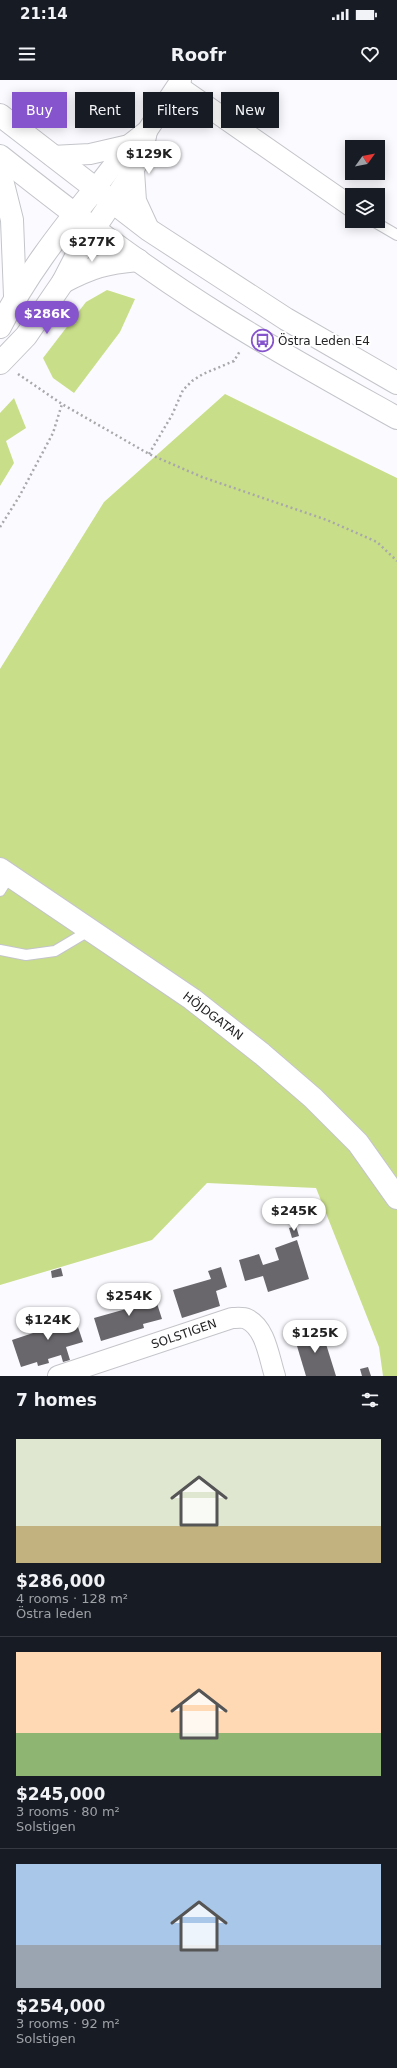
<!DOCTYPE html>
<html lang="en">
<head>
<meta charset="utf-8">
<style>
  body { margin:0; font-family:"DejaVu Sans",sans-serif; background:#20242c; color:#f1f3f6; height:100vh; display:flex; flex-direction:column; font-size:15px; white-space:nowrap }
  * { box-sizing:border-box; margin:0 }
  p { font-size:13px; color:#9ea1a6 }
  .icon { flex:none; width:22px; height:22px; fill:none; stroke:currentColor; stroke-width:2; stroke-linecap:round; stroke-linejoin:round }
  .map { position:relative; height:1296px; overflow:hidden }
  .drawer { display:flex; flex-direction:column; background:#171b24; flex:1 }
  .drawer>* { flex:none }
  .top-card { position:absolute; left:12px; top:12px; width:373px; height:36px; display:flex; gap:8px }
  .needle { width:26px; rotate:57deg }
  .tools { position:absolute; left:345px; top:60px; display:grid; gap:8px }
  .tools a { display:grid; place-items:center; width:40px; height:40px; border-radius:0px; background:#171b24; box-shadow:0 2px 10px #0003; font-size:20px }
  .price { position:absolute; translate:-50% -34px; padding:0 9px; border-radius:14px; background:#fff; color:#222; font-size:13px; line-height:26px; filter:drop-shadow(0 1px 2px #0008) }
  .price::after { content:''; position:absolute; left:50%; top:24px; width:12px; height:9px; margin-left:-6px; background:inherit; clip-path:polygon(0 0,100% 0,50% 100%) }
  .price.selected { background:#8654cc; color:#fff }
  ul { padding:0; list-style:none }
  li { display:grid; align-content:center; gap:8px; height:212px; padding:0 16px }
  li+li { border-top:1px solid #363941 }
  li span { display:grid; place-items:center; height:124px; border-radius:0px; color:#555 }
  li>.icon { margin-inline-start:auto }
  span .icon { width:72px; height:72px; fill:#fffc; stroke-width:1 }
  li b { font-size:17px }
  h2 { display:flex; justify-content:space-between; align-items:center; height:48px; padding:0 16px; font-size:17px }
  .chip { padding:0 14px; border-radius:0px; background:#171b24; box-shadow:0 2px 10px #0003; font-size:14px; line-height:36px }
  .chip.selected { background:#8654cc; color:#fff }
  .status { display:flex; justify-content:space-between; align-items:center; height:28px; padding:0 20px; background:#171b24; direction:ltr }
  .status svg { height:11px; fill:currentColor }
  header { display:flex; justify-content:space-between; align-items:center; height:52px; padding:0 16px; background:#171b24; font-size:18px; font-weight:700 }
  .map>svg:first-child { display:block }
  .green { fill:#c9de89 }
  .building { fill:#69676b }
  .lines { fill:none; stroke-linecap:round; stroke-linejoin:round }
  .service-casing { stroke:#c4c5ca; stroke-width:12 }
  .minor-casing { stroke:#c4c5ca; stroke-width:22 }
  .tertiary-casing { stroke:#c4c5ca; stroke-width:24 }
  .trunk-casing { stroke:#c4c5ca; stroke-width:24 }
  .path { stroke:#a8a8ab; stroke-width:2.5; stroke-dasharray:2 3; stroke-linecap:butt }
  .service { stroke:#fff; stroke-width:10 }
  .minor { stroke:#fff; stroke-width:20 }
  .tertiary { stroke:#fff; stroke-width:22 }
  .trunk { stroke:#fff; stroke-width:22 }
  .labels { text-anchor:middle; stroke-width:4; stroke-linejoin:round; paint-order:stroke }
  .poi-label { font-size:12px; fill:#252527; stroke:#fff; text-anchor:start }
  .street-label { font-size:12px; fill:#252527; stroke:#fff }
</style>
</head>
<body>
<div class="status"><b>21:14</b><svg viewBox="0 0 49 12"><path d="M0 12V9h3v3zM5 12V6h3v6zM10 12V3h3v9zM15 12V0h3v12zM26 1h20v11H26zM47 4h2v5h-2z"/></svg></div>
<header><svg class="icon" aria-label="menu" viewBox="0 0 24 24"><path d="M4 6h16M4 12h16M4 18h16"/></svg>Roofr<svg class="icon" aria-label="heart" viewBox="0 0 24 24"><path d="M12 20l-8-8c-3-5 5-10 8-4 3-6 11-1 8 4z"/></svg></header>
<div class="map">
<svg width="397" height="1296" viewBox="0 0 397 1296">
  <rect width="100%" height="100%" fill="#fbfbff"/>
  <g class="green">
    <polygon points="107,210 135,219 120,252 74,313 53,298 43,278 86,222"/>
    <polygon points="225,314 397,398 397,1296 383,1296 379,1267 316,1108 207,1103 152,1160 0,1205 0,589 104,422"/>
    <polygon points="14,318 26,348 6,361 14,383 0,406 0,333"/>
  </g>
  <g class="building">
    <polygon points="296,1146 299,1156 292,1158 289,1148"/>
    <polygon points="297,1160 309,1199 268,1212 263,1196 245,1201 239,1180 259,1174 263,1185 279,1180 275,1168"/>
    <polygon points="221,1187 227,1207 216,1211 220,1226 182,1238 173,1210 211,1199 208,1191"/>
    <polygon points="61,1188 63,1196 52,1198 51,1191"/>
    <polygon points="153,1211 162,1239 143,1244 144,1248 101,1261 94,1238 126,1229 123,1219"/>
    <polygon points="73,1232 83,1262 66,1267 70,1280 63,1282 61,1275 48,1279 49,1283 38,1286 37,1282 21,1287 12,1260 33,1253 30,1246 55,1240 54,1238"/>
    <polygon points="321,1248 336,1296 306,1296 294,1256"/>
    <polygon points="368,1287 371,1296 362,1296 360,1289"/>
  </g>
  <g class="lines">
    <defs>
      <g id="service">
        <polyline points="373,141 397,155"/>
        <polyline points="0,811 10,795"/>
        <polyline points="0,870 26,875 55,871 92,849"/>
      </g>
      <g id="minor">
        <polyline points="178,6 352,127"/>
        <polyline points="52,76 90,74 129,65"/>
        <polyline points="95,109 129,65 147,51 181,0"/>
        <polyline points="112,122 142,76 147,51"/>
        <path d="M58,1296L232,1238C236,1238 243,1237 247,1239C266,1248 269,1278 275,1296"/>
      </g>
      <g id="tertiary">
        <path d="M63,202C92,187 105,183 138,180"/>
        <path d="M0,247C25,197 59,153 95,109"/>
        <polyline points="0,283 26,256 63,202 80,169 112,122"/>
        <polyline points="0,789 192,919 262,974 313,1018 358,1063 397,1118"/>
      </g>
      <g id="trunk">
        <polyline points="0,35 149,150 286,239 397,303"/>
        <path d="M0,76C72,133 144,188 221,236C278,272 338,305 397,338"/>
        <polyline points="133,91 135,121 147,147"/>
        <polyline points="0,92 12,140 15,216"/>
      </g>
    </defs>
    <use href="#service" class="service-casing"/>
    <use href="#minor" class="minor-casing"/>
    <use href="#tertiary" class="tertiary-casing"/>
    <use href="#trunk" class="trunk-casing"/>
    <g class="path">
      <polyline points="18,294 62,324 149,374 202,397 327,440 377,462 397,481"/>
      <polyline points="149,374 172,335 183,310 192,301 203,294 234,281 240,271"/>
      <polyline points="0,447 19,417 53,353 62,324"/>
    </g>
    <use href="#service" class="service"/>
    <use href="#minor" class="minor"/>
    <use href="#tertiary" class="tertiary"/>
    <use href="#trunk" class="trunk"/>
  </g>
  <defs>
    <symbol id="bus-ring" viewBox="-11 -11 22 22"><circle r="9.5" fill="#fff" stroke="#8654cc" stroke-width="1.5"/><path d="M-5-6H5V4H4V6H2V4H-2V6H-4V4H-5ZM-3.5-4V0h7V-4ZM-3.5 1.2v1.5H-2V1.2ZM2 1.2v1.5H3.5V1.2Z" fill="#8654cc"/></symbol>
  </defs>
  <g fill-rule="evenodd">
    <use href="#bus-ring" x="250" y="248" width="25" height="25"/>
  </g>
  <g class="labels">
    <g class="poi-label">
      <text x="278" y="265">Östra Leden E4</text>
    </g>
    <g class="street-label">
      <text transform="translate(213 936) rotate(37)" y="4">HÖJDGATAN</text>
      <text transform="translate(184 1254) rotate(-19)" y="4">SOLSTIGEN</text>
    </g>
  </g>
</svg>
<div class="tools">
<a><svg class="needle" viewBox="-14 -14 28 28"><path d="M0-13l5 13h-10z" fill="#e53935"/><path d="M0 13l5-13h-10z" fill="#9ea1a6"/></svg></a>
<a><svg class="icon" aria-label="layers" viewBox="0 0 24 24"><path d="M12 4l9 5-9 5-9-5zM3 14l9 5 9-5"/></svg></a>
</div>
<b class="price" style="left:149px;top:95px">$129K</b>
<b class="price" style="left:92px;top:183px">$277K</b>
<b class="price selected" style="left:47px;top:255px">$286K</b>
<b class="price" style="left:294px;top:1152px">$245K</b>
<b class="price" style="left:129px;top:1237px">$254K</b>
<b class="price" style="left:48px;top:1261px">$124K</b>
<b class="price" style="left:315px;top:1274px">$125K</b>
<div class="top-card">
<a class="chip selected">Buy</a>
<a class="chip">Rent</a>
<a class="chip">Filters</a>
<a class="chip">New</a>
</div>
</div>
<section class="drawer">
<h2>7 homes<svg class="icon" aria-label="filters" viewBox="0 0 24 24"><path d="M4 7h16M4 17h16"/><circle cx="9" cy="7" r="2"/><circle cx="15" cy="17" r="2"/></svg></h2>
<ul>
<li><span style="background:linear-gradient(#dfe7d0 70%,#c2b280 0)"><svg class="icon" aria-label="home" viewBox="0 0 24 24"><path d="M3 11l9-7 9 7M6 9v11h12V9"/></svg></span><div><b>$286,000</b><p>4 rooms · 128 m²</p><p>Östra leden</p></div></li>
<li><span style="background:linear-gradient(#ffd9b3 65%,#8fb573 0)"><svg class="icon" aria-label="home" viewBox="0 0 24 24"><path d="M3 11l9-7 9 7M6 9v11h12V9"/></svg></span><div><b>$245,000</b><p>3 rooms · 80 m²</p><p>Solstigen</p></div></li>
<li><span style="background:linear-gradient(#a9c7e8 65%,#9aa5b1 0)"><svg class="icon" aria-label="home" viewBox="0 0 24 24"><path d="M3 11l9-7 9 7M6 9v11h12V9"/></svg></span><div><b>$254,000</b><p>3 rooms · 92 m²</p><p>Solstigen</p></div></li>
</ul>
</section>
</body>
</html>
